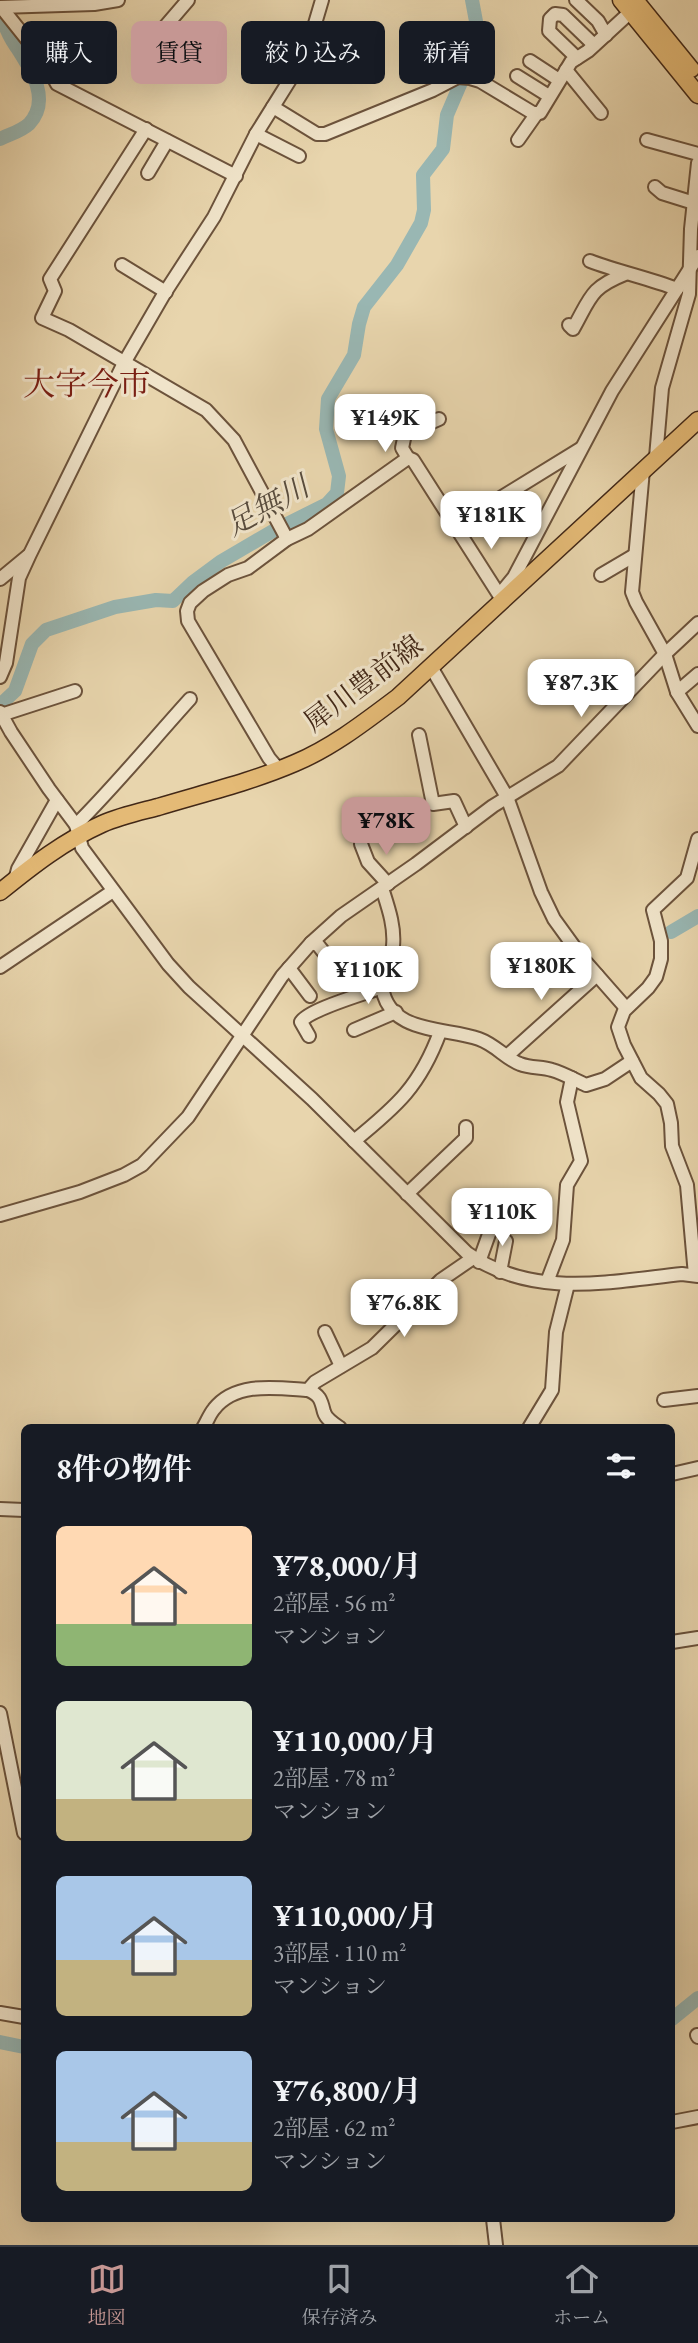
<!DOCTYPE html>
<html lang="ja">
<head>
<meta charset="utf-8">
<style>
  body { margin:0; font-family:"EB Garamond","Noto Serif JP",serif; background:#242831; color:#f1f3f6; height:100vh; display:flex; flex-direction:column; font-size:26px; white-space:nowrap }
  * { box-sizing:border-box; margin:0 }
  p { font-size:23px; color:#9ea1a6 }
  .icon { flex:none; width:38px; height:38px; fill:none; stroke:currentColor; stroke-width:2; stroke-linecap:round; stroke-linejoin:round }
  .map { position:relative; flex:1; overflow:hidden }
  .side { position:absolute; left:21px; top:1424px; width:654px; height:798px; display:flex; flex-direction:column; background:#171b24; border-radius:10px; box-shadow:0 7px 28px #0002 }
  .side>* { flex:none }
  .hud { position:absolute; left:21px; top:21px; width:656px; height:63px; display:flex; gap:14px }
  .price { position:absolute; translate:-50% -60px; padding:0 16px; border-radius:14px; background:#fff; color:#222; font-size:23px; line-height:46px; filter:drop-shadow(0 2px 4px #0008) }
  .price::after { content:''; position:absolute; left:50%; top:42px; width:21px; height:16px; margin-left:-10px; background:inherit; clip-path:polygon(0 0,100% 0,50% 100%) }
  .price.on { background:#c59692; color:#111 }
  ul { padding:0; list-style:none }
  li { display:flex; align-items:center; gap:21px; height:175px; padding:0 35px }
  li span { display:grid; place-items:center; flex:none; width:196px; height:140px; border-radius:10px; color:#555 }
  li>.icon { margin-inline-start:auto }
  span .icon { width:84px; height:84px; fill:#fffc; stroke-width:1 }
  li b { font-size:30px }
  h2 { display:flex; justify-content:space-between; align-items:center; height:84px; padding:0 35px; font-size:30px }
  .chip { padding:0 24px; border-radius:10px; background:#171b24; box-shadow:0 7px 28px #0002; font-size:24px; line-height:63px }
  .chip.on { background:#c59692; color:#111 }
  .menu { display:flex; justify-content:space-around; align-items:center; height:98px; border-top:2px solid #363941; background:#171b24; font-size:19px; color:#9ea1a6 }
  .menu a { display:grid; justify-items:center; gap:4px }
  .menu .on { color:#c59692 }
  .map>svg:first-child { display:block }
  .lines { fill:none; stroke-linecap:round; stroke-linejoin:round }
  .river { stroke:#99b7b3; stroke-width:14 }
  .minor-casing { stroke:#6c533c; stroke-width:16 }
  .major-casing { stroke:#422817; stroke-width:19 }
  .minor { stroke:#f0e4ca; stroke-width:12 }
  .major { stroke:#e4ba76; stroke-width:16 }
  .labels { text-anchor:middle; stroke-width:6; stroke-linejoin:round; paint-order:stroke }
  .street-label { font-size:28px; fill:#422817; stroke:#f0e4ca }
  .water-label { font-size:30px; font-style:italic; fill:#584c3e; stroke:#f0e4ca }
  .quarter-label { font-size:32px; fill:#7a1f14; stroke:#f0e4ca }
</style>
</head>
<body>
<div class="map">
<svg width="698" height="2245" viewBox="0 0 698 2245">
  <rect width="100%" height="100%" fill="#e8d5ad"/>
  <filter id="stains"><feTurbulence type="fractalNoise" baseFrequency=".00286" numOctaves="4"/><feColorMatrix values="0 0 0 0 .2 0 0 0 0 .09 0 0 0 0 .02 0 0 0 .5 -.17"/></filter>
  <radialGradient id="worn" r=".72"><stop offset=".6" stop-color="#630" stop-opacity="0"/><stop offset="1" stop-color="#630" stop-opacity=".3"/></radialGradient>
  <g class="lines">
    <g class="river">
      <path d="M0,139C10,134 20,132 29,124C54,97 26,63 12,40C7,32 4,23 1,15"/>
      <polyline points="0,705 15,691 32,644 46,630 115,607 156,600 173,601 193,582 220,562 273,531 327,504 337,493 339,476 326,429 328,399 354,355 359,324 364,307 397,265 421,223 424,210 423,175 443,149 447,115 477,45 478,32 472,0"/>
      <polyline points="671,932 698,916"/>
      <polyline points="672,2019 698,1998"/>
      <polyline points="0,2042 24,2047"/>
    </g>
    <defs>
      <g id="minor">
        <polyline points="576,0 598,21 606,35"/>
        <polyline points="0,7 94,4 118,0"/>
        <polyline points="1,7 45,62 57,84 236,176"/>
        <polyline points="164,28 188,0"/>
        <polyline points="577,58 549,31 550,19 555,14 563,15 594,45"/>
        <polyline points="530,61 559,80"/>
        <polyline points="566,70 601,113"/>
        <polyline points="517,76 549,96"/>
        <polyline points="273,107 317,134 325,134 433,90 458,77 470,78 480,81 533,113 540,113 571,62 588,51 637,6"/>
        <polyline points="146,129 50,279 55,291 42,318 69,330 206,410 234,440 287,539"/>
        <polyline points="256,134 299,156"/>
        <polyline points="518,140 537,113"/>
        <polyline points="647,140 698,154"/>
        <polyline points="148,173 167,141"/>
        <polyline points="655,187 662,193 694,203"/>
        <path d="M590,261C619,272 648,278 677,289"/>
        <polyline points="122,265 166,292"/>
        <path d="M569,325L573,329C591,297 590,288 625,274"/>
        <polyline points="656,457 662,388 689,294 691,229 698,163"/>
        <polyline points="408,458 402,448 405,434 439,419"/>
        <polyline points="643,470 632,592 636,602 665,654 677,692 698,726"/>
        <polyline points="455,526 580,449"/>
        <polyline points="601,575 635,555"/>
        <polyline points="0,579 28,556"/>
        <polyline points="500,594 514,577 612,391 698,256"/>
        <polyline points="431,667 507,797 541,892 554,919 583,959 626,1008"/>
        <polyline points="0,677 6,663 19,578 30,554 124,363 164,294 214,217 256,134 306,54 322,0"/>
        <polyline points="677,692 698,674"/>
        <path d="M0,712L11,732L49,789L76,825L82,848L168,964L189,987L312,1099L467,1253C532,1299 608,1282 682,1274L698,1276"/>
        <polyline points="1,715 75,691"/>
        <polyline points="419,735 433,804 454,801 466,827"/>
        <polyline points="279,770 269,758 188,621 187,611 190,603 203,591 228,575 248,568 287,539 308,529 408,458 413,460 503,601"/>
        <path d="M76,825C116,785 152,741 190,699"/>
        <polyline points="361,844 368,862 388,884"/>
        <polyline points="15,880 18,869 57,800"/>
        <path d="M382,888C388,907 395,926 393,946C391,960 380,972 382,987C389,1035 447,1027 479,1039C496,1045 506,1059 520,1064C530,1068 542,1067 552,1070C563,1073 575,1080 586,1085L605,1079L632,1061"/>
        <polyline points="311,943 318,945 341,974"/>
        <polyline points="0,967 113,891"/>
        <polyline points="289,968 310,996"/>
        <polyline points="354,1030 396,1012"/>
        <path d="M309,1036L301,1022C309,1009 365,994 382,987"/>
        <polyline points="508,1055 597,975"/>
        <path d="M354,1141C397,1106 420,1086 440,1032"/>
        <polyline points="407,1194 466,1138 466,1127"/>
        <polyline points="0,1215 80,1192 124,1175 142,1165 188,1117 282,976 311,943 341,916 416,864 493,806 558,766 665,654 698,623"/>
        <polyline points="479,1262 493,1223"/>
        <polyline points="500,1272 506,1241"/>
        <polyline points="695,1275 687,1185 672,1146 671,1123 667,1104 659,1094 641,1078 624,1045 618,1027 624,1011 648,988 656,977 661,959 661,941 653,910 687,878 698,839"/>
        <polyline points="547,1282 563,1240 567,1185 581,1161 567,1102 572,1078"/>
        <polyline points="325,1332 341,1366"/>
        <polyline points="308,1390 315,1382 372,1348 441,1280 473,1258"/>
        <polyline points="664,1400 698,1396"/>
        <path d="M203,1428C207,1422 209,1415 214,1409C236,1381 277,1388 308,1390C320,1395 321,1400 324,1412C326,1419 334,1424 340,1428"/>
        <polyline points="529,1428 552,1390 556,1332 568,1284"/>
        <polyline points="672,1474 698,1468"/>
        <polyline points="0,1509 24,1510"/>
        <polyline points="672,1642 698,1638"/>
        <polyline points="0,1713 24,1833"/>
        <polyline points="0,2013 24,2017"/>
        <polyline points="697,2035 698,2037"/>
        <polyline points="672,2122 698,2117"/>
        <polyline points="493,2219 496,2245"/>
      </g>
      <g id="major">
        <polyline points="621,0 698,95"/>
        <polyline points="635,0 691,69"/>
        <path d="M0,892C32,866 64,841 102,824C120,816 139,812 158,807C204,793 251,782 295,763C333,747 366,721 398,697L698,420"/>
      </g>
    </defs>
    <use href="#minor" class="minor-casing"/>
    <use href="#major" class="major-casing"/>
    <use href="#minor" class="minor"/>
    <use href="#major" class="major"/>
  </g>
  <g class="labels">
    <g class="street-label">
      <text transform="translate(363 683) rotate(-37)" y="10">犀川豊前線</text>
    </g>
    <g class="water-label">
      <text transform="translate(267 506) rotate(-29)" y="10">足無川</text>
    </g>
    <g class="quarter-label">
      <text x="87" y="395">大字今市</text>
    </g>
  </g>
  <rect width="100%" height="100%" filter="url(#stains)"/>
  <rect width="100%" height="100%" fill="url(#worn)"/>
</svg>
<b class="price" style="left:385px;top:454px">¥149K</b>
<b class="price" style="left:491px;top:551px">¥181K</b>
<b class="price" style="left:581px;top:719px">¥87.3K</b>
<b class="price on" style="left:386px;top:857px">¥78K</b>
<b class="price" style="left:541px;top:1002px">¥180K</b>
<b class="price" style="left:368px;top:1006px">¥110K</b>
<b class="price" style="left:502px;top:1248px">¥110K</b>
<b class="price" style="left:404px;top:1339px">¥76.8K</b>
<div class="hud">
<a class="chip">購入</a>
<a class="chip on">賃貸</a>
<a class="chip">絞り込み</a>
<a class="chip">新着</a>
</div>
<section class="side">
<h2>8件の物件<svg class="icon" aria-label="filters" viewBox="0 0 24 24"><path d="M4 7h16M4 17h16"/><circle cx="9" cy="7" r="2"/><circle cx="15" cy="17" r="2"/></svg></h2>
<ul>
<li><span style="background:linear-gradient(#ffd9b3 70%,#8fb573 0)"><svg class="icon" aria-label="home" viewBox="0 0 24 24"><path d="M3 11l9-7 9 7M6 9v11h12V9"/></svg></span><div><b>¥78,000/月</b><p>2部屋 · 56 m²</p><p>マンション</p></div></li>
<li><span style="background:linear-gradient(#dfe7d0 70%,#c2b280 0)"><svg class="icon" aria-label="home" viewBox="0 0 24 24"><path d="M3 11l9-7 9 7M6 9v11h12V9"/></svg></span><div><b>¥110,000/月</b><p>2部屋 · 78 m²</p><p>マンション</p></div></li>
<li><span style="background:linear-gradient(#a9c7e8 60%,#c2b280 0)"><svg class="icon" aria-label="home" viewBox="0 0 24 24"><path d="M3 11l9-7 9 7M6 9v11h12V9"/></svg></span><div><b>¥110,000/月</b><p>3部屋 · 110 m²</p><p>マンション</p></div></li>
<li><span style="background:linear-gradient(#a9c7e8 65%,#c2b280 0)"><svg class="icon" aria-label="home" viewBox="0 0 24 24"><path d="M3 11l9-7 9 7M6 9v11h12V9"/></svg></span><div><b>¥76,800/月</b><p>2部屋 · 62 m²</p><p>マンション</p></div></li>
</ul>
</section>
</div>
<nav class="menu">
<a class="on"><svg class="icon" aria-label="map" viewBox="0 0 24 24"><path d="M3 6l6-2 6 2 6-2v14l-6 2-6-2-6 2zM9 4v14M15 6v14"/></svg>地図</a>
<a><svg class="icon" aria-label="saved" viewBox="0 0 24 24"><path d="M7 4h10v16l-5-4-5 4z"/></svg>保存済み</a>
<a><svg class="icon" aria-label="home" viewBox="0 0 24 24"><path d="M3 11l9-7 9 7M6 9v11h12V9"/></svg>ホーム</a>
</nav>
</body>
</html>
